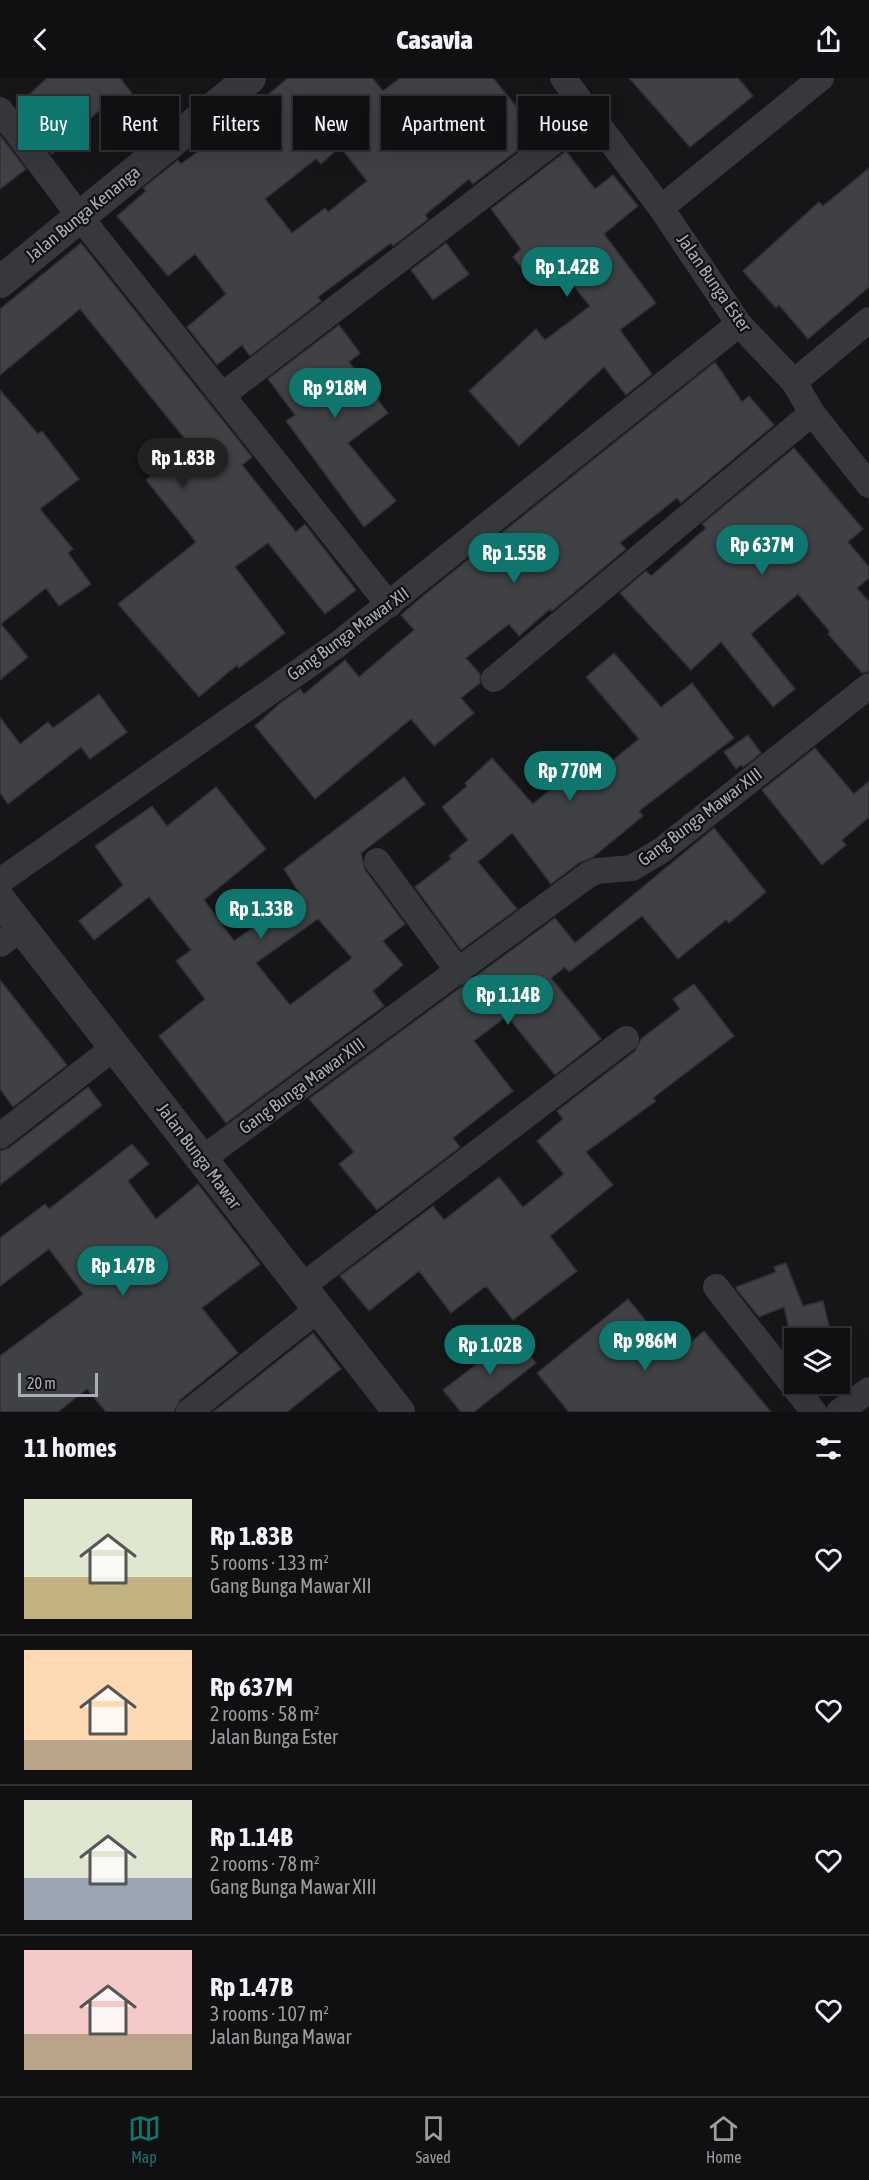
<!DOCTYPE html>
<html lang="en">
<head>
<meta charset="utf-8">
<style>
  body { margin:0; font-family:"Asap Condensed",sans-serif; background:#19191b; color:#f1f3f6; height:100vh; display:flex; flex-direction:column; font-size:22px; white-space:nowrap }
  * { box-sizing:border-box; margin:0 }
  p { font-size:20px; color:#9c9d9f }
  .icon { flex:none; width:33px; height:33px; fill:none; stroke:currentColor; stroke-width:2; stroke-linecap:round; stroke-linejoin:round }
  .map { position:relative; height:1334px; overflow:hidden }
  .panel { display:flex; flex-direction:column; background:#101012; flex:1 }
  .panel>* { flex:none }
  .guide { position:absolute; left:18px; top:18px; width:834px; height:54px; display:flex; gap:12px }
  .controls { position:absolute; left:784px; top:1250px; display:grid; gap:12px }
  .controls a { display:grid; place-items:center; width:66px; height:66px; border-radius:0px; background:#101012; box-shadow:0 6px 24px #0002,0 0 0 2px #303032; font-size:30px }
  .scale { position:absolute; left:18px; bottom:15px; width:80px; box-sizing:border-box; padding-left:6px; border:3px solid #a8adb8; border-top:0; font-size:16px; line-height:21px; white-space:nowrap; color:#a8adb8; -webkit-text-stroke:4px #111113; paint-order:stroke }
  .price { position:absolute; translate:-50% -51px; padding:0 14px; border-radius:21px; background:#0f766e; color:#fff; font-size:20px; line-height:39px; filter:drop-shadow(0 2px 3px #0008) }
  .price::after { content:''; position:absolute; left:50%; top:36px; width:18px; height:14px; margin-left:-9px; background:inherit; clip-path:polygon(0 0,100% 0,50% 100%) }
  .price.current { background:#222; color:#fff }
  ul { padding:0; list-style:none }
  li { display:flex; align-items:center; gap:18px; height:150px; padding:0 24px }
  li+li { border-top:2px solid #303032 }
  li span { display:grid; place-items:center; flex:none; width:168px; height:120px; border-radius:0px; color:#555 }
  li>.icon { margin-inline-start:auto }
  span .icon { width:72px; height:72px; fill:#fffc; stroke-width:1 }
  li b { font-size:26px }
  h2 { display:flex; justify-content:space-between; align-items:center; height:72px; padding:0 24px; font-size:26px }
  .chip { padding:0 21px; border-radius:0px; background:#101012; box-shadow:0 6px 24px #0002,0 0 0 2px #303032; font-size:21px; line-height:54px }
  .chip.current { background:#0f766e; color:#fff }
  header { display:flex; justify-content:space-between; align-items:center; height:78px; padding:0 24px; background:#101012; font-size:27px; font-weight:800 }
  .dock { display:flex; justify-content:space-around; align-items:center; height:84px; border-top:2px solid #303032; background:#101012; font-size:16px; color:#9c9d9f }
  .dock a { display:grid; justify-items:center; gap:3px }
  .dock .current { color:#0f766e }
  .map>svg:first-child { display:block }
  .building { fill:#404145; stroke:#303034; stroke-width:1.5; fill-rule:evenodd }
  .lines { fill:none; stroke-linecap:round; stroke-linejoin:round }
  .minor { stroke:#37383d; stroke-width:26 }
  .tertiary { stroke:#37383d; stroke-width:32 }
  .labels { text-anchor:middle; stroke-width:4.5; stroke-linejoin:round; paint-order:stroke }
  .street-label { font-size:18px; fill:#a8adb8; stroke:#111113 }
</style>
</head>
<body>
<header><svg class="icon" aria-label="back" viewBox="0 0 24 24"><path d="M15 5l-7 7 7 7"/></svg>Casavia<svg class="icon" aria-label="share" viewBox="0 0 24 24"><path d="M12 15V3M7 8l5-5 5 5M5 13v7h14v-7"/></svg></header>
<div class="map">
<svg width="869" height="1334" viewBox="0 0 869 1334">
  <rect width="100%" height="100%" fill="#161618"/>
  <g class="building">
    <polygon points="47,0 120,0 147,35 121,55 102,30 52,76 16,29"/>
    <path d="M288,0H372L383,13L400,0H493L539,56L473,106L469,101L425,137L428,141L393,168L391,165L318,219L321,223L250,278L242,267L217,287L187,249L226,216L195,176L168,198L117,138L146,113L143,110L178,82L181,86L212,63ZM340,69L367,103L328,134L325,130L292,155L265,121L316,81L321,86Z"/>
    <polygon points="629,0 738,0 753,18 690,69"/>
    <polygon points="0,57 26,91 0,111"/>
    <polygon points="566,73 595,111 613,97 638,128 604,156 656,225 620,252 652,296 626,317 604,289 519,368 469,313 536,251 545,262 590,228 549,178 527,196 513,179 521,171 491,131"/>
    <polygon points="869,90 869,209 808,261 779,227 776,230 743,193 819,124 823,128"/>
    <polygon points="81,165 252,379 242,387 296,454 305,446 356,512 325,536 268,465 235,489 285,555 239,590 237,587 199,619 118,526 196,464 146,402 189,366 80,231 0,297 0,231"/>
    <polygon points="446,165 469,196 433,222 411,192"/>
    <polygon points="339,247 360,275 349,284 388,335 348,365 396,423 364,449 286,343 295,337 268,301"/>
    <polygon points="715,284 742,324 749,318 774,347 681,425 677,420 620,465 626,471 552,533 550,531 519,558 509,546 466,580 480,596 480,605 461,620 474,635 434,668 411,641 315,721 255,648 279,626 300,611 304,616 345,582 359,599 414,552 401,537 424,517"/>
    <polygon points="0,312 38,356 42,353 79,401 40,431 73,471 68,475 91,506 59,528 46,510 1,546 28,579 0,602"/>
    <polygon points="794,370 863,451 848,464 869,489 869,500 857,510 869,524 869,593 862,595 828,556 830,554 798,516 751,556 795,611 773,629 721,564 691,592 620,515 646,493 651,498 706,450 702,446"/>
    <polygon points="614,575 661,629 692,605 734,660 639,733 643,738 593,779 579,785 551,806 512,755 478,784 517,831 461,872 415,809 451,781 449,778 468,762 442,729 467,708 465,705 492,680 533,726 592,677 603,690 639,661 586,599"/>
    <polygon points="99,616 127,654 90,681 81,669 8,726 0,715 0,639 20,666 48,644 53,650"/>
    <polygon points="748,657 761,675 743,689 741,687 736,691 724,674"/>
    <polygon points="815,670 854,716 869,703 869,739 842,762 846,767 822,787 762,712"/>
    <path d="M404,699L425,726L361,775L365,792L405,846L383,863L403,887L373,913L384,928L226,1045L159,958L205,921L176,883L191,872L149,819L94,862L79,843L123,807L95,768L152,728L167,748L216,709L266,771L204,822L234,863L300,816L284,791ZM318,841L352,880L290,927L256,885Z"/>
    <polygon points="714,750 766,814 729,845 726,842 678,881 642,838 569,894 565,889 551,900 601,961 555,997 507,938 474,963 513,1013 453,1060 460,1069 377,1132 339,1086 354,1074 309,1021 555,840 575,865"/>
    <polygon points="0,902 67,987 13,1029 0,1011"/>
    <polygon points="694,906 734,958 653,1020 656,1023 586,1074 613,1107 550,1158 577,1193 513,1242 486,1208 451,1235 419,1193 369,1233 340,1198 433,1128 444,1142 499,1099 523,1129 564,1096 537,1063 563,1041 557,1033 635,973 641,961 680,931 673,921"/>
    <polygon points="88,1009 102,1027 0,1107 0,1073 9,1070"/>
    <polygon points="132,1066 149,1086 128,1103 156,1141 198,1106 260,1186 202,1230 238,1275 180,1322 174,1334 106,1334 87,1311 58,1334 0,1334 0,1278 83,1216 49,1171 0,1208 0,1160 45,1126 49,1131"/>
    <polygon points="786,1185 803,1228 823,1223 832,1260 791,1260 784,1229 759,1239 737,1212 736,1209 776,1194 774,1189"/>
    <polygon points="628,1221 675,1278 704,1253 771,1334 569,1334 537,1295"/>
    <polygon points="313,1255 341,1291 287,1334 213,1334"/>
    <polygon points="514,1257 536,1285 474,1334 461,1334 443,1312"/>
  </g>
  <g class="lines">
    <g class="minor">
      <polyline points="563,0 661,130 739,246 794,304 812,335 869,407"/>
      <polyline points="0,32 80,139 389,527"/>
      <polyline points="661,130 821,0"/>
      <polyline points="794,304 869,242"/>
      <polyline points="224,316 591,35"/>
      <polyline points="494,601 812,335"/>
      <polyline points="377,783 459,894"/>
      <polyline points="0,803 337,567 739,246"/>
      <polyline points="0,866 22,850"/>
      <polyline points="0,1058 116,968"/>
      <polyline points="202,1081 588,797 597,793 632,790 662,772 869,608"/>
      <polyline points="716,1209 814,1334"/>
      <polyline points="300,1210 626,961"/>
      <polyline points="189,1334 317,1232"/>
      <polyline points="839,1334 869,1312"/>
    </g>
    <g class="tertiary">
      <polyline points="0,204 250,0"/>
      <polyline points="0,822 399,1334"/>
    </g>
  </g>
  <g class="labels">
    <g class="street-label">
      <text transform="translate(83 136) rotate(-39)" y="6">Jalan Bunga Kenanga</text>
      <text transform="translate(714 205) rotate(55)" y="6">Jalan Bunga Ester</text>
      <text transform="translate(348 556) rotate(-36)" y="6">Gang Bunga Mawar XII</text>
      <text transform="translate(700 739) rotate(-37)" y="6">Gang Bunga Mawar XIII</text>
      <text transform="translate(302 1008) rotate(-36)" y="6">Gang Bunga Mawar XIII</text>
      <text transform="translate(199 1078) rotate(53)" y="6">Jalan Bunga Mawar</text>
    </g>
  </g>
</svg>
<div class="controls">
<a><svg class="icon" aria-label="layers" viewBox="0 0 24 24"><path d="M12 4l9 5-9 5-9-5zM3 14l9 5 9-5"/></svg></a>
</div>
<div class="scale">20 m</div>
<b class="price" style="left:567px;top:220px">Rp 1.42B</b>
<b class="price" style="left:335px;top:341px">Rp 918M</b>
<b class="price current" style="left:183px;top:411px">Rp 1.83B</b>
<b class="price" style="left:762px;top:498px">Rp 637M</b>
<b class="price" style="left:514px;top:506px">Rp 1.55B</b>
<b class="price" style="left:570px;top:724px">Rp 770M</b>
<b class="price" style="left:261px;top:862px">Rp 1.33B</b>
<b class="price" style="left:508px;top:948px">Rp 1.14B</b>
<b class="price" style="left:123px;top:1219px">Rp 1.47B</b>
<b class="price" style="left:645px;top:1294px">Rp 986M</b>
<b class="price" style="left:490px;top:1298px">Rp 1.02B</b>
<div class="guide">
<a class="chip current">Buy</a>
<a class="chip">Rent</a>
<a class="chip">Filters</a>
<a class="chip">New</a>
<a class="chip">Apartment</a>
<a class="chip">House</a>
</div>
</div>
<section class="panel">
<h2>11 homes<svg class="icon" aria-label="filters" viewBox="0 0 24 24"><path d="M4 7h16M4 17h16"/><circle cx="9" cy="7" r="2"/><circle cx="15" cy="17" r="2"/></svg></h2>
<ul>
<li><span style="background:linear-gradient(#dfe7d0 65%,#c2b280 0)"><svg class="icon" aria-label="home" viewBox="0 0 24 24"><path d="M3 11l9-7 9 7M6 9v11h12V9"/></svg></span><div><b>Rp 1.83B</b><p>5 rooms · 133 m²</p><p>Gang Bunga Mawar XII</p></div><svg class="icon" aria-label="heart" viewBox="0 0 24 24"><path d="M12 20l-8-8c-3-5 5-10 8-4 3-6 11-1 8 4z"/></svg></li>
<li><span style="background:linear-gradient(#ffd9b3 75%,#b9a48a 0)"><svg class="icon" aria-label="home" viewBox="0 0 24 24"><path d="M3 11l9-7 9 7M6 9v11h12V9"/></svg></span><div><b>Rp 637M</b><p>2 rooms · 58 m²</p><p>Jalan Bunga Ester</p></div><svg class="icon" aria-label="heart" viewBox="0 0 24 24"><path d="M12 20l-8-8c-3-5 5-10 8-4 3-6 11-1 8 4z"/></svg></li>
<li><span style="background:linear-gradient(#dfe7d0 65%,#9aa5b1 0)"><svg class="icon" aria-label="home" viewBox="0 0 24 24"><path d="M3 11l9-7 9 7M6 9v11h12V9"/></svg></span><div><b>Rp 1.14B</b><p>2 rooms · 78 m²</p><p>Gang Bunga Mawar XIII</p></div><svg class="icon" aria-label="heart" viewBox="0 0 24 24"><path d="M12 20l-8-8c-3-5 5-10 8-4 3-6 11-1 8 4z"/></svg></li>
<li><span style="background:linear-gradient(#f6c9c9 70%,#b9a48a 0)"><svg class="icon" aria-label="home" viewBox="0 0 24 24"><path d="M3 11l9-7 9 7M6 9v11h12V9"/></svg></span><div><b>Rp 1.47B</b><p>3 rooms · 107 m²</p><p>Jalan Bunga Mawar</p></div><svg class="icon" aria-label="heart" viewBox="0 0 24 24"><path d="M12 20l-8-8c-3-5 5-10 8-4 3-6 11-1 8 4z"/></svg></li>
</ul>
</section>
<nav class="dock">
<a class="current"><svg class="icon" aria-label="map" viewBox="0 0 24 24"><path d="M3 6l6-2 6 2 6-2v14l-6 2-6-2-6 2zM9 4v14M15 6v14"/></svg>Map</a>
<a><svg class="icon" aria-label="saved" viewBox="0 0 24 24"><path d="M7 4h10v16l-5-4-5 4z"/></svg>Saved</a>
<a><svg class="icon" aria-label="home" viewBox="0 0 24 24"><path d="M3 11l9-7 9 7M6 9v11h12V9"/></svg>Home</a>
</nav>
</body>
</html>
